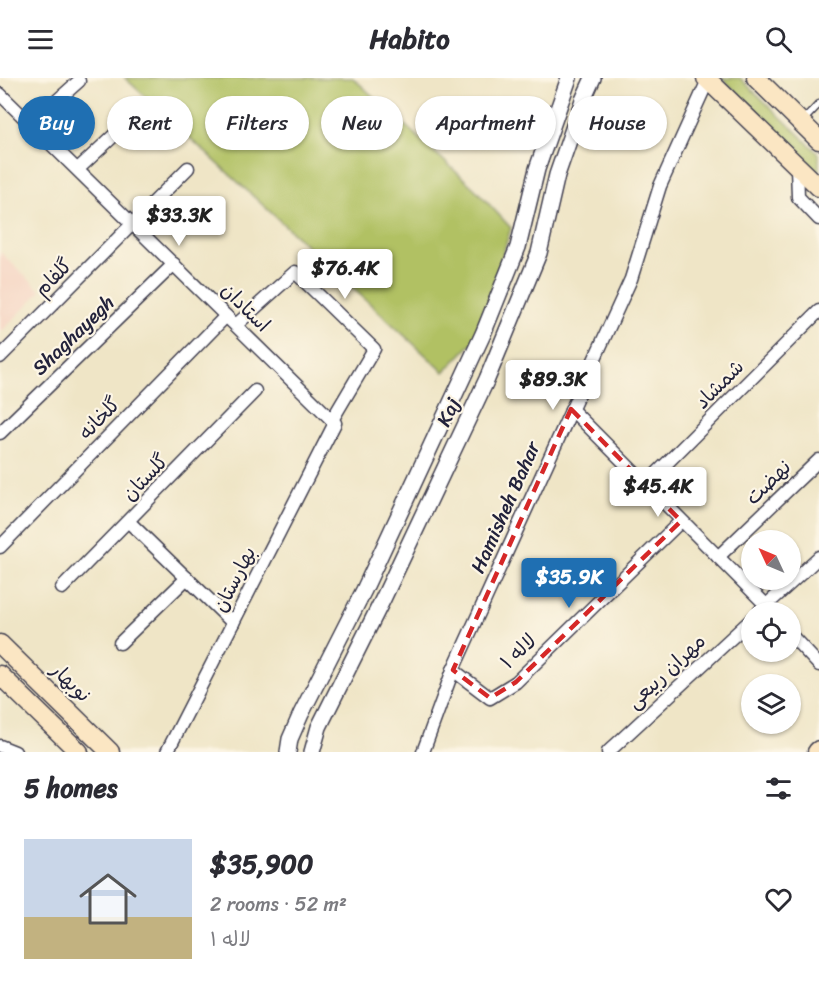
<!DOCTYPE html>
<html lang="en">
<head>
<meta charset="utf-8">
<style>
  body { margin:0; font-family:Sriracha,"Playpen Sans Arabic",sans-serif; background:#f7f7f7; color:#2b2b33; height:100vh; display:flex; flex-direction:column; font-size:22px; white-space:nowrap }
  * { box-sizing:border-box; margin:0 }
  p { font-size:20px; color:#7c7c81 }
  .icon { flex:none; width:33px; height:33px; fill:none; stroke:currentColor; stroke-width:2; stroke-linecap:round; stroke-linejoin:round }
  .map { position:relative; height:674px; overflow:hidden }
  .details { display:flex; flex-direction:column; background:#fff; flex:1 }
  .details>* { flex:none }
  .guide { position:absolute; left:18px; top:18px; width:783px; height:54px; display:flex; gap:12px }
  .needle { width:39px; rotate:314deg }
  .buttons { position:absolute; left:741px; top:452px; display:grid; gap:12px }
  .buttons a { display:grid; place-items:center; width:60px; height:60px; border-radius:50%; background:#fff; box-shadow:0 2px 4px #0004; font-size:30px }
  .price { position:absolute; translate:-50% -51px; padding:0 14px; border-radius:6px; background:#fff; color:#222; font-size:20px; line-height:39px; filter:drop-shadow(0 2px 3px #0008) }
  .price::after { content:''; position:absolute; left:50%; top:36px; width:18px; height:14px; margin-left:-9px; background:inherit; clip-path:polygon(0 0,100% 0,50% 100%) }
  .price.active { background:#1f6fb2; color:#fff }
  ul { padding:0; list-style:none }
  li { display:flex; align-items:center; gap:18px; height:150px; padding:0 24px }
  li span { display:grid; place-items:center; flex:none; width:168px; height:120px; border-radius:0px; color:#555 }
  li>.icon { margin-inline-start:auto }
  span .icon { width:72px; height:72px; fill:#fffc; stroke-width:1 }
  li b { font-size:26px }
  h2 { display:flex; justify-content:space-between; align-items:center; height:72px; padding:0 24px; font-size:26px }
  .tag { padding:0 21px; border-radius:27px; background:#fff; box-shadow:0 2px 4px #0004; font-size:21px; line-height:54px }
  .tag.active { background:#1f6fb2; color:#fff }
  header { display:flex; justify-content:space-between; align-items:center; height:78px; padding:0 24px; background:#fff; font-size:27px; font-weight:800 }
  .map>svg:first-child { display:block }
  .built { fill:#f5d3c1 }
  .green { fill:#b1c164; stroke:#6a7250; stroke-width:1.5 }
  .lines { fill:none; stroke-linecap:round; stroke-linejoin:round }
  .service-casing { stroke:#413f50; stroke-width:9 }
  .minor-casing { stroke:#413f50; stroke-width:15 }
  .tertiary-casing { stroke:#413f50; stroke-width:18 }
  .secondary-casing { stroke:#413f50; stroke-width:21 }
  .service { stroke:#fff; stroke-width:6 }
  .minor { stroke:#fff; stroke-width:12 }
  .tertiary { stroke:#fff; stroke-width:15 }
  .secondary { stroke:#fbe6c3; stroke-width:18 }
  .marked { fill:none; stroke:#d62828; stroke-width:4.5; stroke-dasharray:12 8; stroke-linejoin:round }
  .labels { text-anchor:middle; stroke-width:4.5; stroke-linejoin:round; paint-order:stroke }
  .street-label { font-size:20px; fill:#22223b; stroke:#fcf5e5 }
</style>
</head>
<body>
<header><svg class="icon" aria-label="menu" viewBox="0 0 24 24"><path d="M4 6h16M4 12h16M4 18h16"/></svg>Habito<svg class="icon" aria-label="search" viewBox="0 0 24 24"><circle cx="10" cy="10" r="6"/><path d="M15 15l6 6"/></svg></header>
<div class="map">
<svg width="819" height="674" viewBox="0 0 819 674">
  <rect width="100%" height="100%" fill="#fcf5e5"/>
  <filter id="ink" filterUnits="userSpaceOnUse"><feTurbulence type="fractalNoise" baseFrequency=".0167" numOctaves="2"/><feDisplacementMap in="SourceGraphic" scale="12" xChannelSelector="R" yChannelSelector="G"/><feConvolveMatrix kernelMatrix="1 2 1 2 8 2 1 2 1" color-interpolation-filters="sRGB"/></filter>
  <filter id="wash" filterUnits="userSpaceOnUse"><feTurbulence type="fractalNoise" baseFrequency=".008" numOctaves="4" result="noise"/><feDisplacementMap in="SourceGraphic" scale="24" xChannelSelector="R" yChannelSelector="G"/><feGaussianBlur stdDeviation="1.35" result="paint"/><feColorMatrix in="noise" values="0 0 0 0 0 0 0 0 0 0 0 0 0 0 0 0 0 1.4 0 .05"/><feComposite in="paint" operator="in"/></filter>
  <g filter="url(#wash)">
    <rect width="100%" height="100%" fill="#efe5c6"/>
    <polygon class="built" points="0,174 41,213 0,255"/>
    <g class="green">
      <polygon points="125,0 353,0 475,111 511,150 477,260 444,294"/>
      <polygon points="722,0 740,0 819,76 819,95"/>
    </g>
  </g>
  <g filter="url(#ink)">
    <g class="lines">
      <defs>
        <polyline id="service" points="802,44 819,26"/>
        <g id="minor">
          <polyline points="0,16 335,345 167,674"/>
          <polyline points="32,45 79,3"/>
          <polyline points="797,88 798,119 819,141"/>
          <polyline points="78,91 123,49"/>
          <polyline points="236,247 295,194 374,271 332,342"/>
          <polyline points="0,279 188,90"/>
          <polyline points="571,331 766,527"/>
          <polyline points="0,355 174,186"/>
          <polyline points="646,406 819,233"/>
          <polyline points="129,444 233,545"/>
          <polyline points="0,469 226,238"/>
          <polyline points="718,479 819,382"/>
          <polyline points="62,510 255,313"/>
          <polyline points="759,534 819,479"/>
          <polyline points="790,556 819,587"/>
          <polyline points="120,565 187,500"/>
          <polyline points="453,592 490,620 516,604 681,443"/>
          <polyline points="0,668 15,674"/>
          <polyline points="423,674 453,592 631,201 660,108 708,2"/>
          <polyline points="608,674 752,541"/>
        </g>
        <g id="tertiary">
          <polyline points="288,674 290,661 301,636 364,512 483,256 518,169 537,91 569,0"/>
          <polyline points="312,674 319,649 383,521 487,301 539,175 557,97 583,22 593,0"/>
        </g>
        <g id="secondary">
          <polyline points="706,0 819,109"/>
          <polyline points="756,0 819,62"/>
          <polyline points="0,566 110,674"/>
          <polyline points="0,597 79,674"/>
          <polyline points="817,674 819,672"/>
        </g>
      </defs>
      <use href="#service" class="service-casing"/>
      <use href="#minor" class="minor-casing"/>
      <use href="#tertiary" class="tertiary-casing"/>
      <use href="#secondary" class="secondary-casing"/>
      <use href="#service" class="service"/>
      <use href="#minor" class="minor"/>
      <use href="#tertiary" class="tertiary"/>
      <use href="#secondary" class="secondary"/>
    </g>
  </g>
  <path class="marked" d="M571,331L681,443L516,604L490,620L453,592Z"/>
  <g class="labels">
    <g class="street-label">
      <text transform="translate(53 199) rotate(-45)" y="7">گلفام</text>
      <text transform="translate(246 229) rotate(45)" y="7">استادان</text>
      <text transform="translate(73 257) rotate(-44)" y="7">Shaghayegh</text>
      <text transform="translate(719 306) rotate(-45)" y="7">شمشاد</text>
      <text transform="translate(448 334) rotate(-65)" y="7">Kaj</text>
      <text transform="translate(99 340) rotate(-46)" y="7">گلخانه</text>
      <text transform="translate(145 399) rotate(-46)" y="7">گلستان</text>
      <text transform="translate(768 404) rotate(-44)" y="7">نهضت</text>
      <text transform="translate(505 429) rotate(-66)" y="7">Hamisheh Bahar</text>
      <text transform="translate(234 501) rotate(-63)" y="7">بهارستان</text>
      <text transform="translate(518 573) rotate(-43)" y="7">لاله ۱</text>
      <text transform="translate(666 593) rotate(-43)" y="7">مهران ربیعی</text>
      <text transform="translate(71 604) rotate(44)" y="7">نوبهار</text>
    </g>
  </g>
</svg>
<div class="buttons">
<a><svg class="needle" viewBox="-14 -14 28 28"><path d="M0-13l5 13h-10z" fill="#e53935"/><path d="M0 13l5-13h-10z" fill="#7c7c81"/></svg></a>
<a><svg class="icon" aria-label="locate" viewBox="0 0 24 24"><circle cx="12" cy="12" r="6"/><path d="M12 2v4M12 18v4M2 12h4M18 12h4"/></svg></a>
<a><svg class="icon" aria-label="layers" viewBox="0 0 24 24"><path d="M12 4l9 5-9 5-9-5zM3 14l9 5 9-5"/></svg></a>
</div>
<b class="price" style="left:179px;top:169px">$33.3K</b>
<b class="price" style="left:345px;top:222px">$76.4K</b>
<b class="price" style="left:553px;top:333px">$89.3K</b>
<b class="price" style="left:658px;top:440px">$45.4K</b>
<b class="price active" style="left:569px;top:531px">$35.9K</b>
<div class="guide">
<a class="tag active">Buy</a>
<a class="tag">Rent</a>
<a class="tag">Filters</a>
<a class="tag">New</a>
<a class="tag">Apartment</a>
<a class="tag">House</a>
</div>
</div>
<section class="details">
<h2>5 homes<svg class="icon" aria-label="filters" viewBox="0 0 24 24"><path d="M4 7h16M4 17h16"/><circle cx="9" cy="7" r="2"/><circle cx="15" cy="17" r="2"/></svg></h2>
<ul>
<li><span style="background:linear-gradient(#c9d6e8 65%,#c2b280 0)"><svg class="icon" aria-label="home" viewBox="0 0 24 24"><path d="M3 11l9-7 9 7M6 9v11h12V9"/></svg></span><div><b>$35,900</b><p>2 rooms · 52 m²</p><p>لاله ۱</p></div><svg class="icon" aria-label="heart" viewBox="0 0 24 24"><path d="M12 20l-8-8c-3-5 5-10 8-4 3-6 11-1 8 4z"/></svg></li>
</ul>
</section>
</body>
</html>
